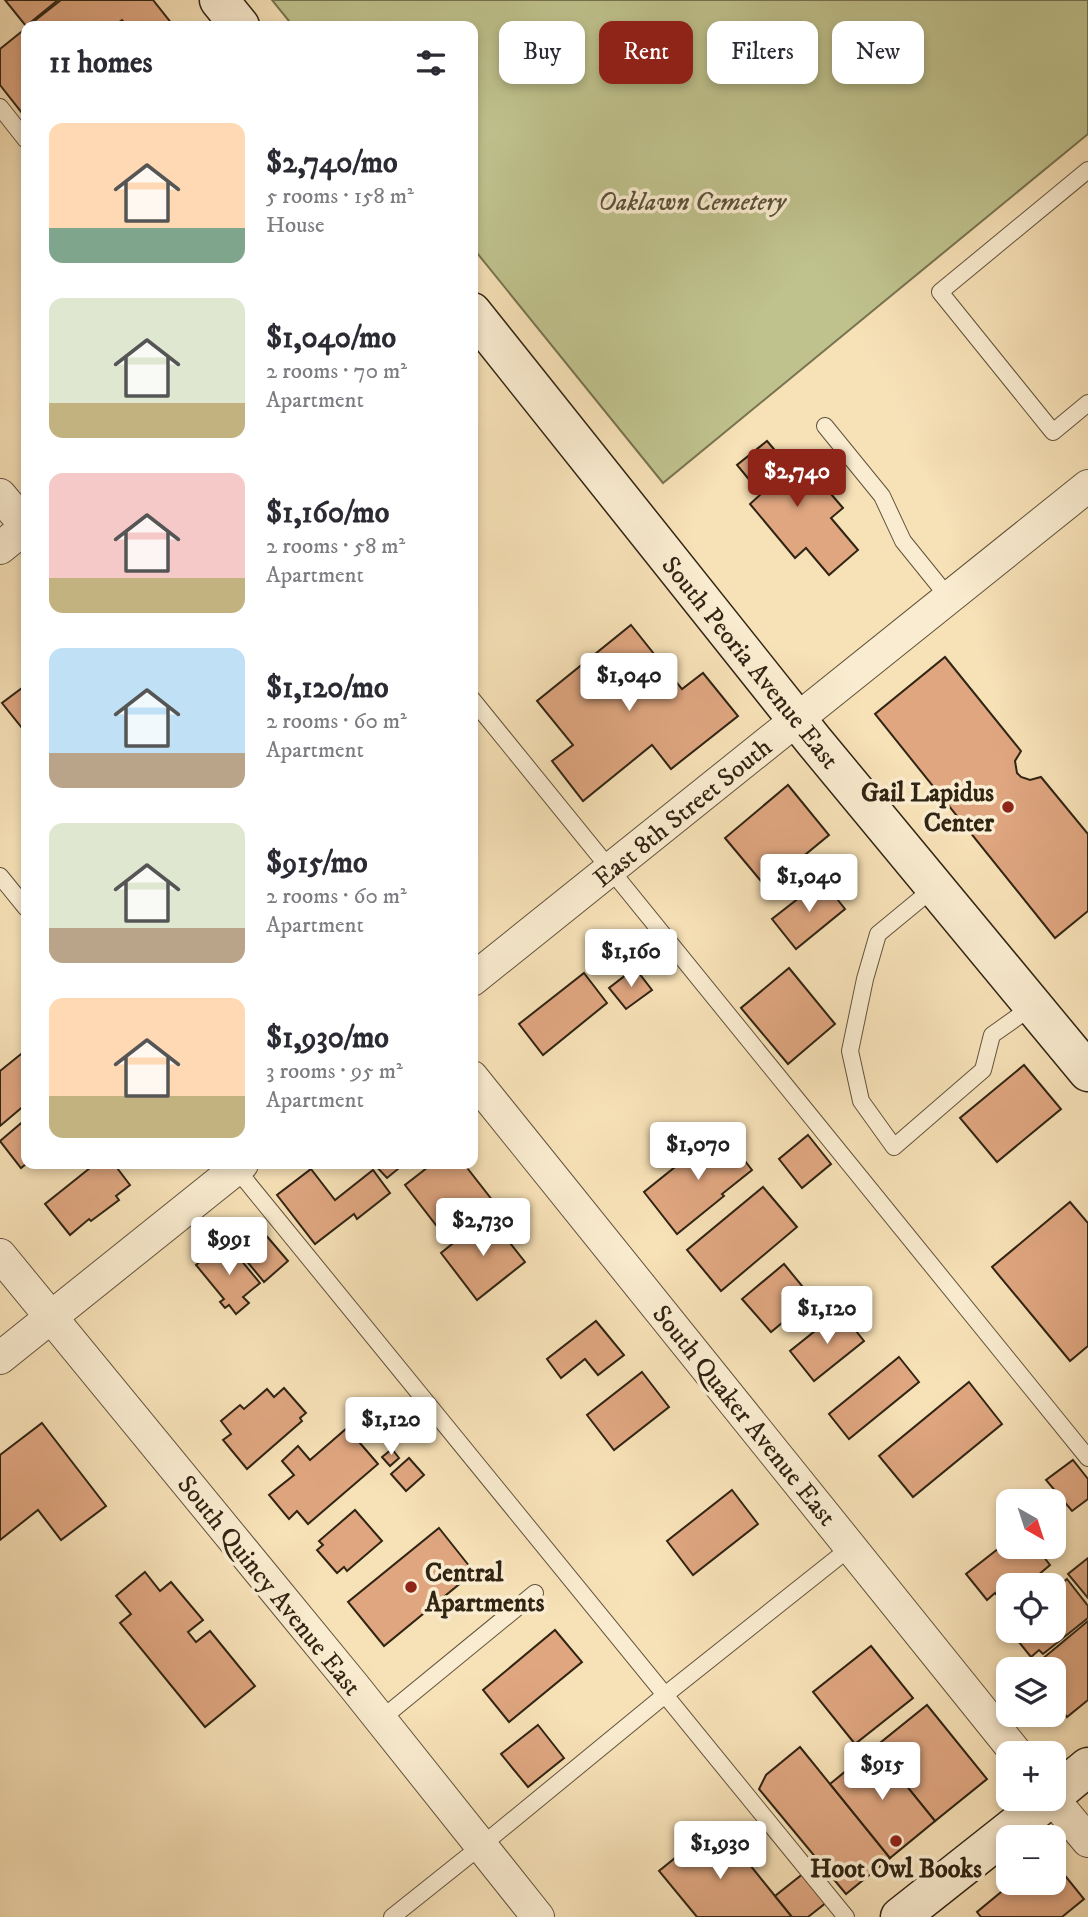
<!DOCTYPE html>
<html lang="en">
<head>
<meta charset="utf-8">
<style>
  body { margin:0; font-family:"IM FELL DW Pica",serif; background:#f7f7f7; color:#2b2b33; height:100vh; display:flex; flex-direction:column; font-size:26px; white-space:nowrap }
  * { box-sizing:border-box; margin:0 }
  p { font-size:23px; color:#7c7c81 }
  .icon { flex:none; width:38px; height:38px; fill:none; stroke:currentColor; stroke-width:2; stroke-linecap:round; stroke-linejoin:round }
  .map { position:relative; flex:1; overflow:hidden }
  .sheet { position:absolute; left:21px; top:21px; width:457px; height:1148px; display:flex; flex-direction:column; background:#fff; border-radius:14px; box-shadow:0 4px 10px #0003 }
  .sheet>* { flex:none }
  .top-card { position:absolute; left:499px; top:21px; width:483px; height:63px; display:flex; gap:14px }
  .needle { width:46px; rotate:141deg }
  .tools { position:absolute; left:996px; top:1489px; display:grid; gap:14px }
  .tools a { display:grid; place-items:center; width:70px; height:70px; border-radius:14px; background:#fff; box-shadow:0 4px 10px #0003; font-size:35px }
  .price { position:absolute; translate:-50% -60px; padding:0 16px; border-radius:7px; background:#fff; color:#222; font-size:23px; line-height:46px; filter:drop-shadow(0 2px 4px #0008) }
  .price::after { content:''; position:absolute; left:50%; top:42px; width:21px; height:16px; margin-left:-10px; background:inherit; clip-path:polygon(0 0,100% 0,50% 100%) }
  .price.current { background:#8f2418; color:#fff }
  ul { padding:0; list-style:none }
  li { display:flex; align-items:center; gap:21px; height:175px; padding:0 28px }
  li span { display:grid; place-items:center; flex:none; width:196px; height:140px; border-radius:14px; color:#555 }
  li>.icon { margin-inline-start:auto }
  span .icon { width:84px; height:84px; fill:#fffc; stroke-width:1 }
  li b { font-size:30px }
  h2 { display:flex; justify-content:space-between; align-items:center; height:84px; padding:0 28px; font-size:30px }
  .tag { padding:0 24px; border-radius:14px; background:#fff; box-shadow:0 4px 10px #0003; font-size:24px; line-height:63px }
  .tag.current { background:#8f2418; color:#fff }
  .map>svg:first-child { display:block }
  .green { fill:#bfc28d; stroke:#787350; stroke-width:2 }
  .building { fill:#dfa680; stroke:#302413; stroke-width:2 }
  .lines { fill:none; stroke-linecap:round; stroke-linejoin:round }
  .lane-casing { stroke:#62533c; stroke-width:18 }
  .street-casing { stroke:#62533c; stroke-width:34 }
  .secondary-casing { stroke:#302413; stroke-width:41 }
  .lane { stroke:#faecd0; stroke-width:16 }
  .street { stroke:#faecd0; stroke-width:32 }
  .secondary { stroke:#faecd0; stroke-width:38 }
  .poi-dot { fill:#8f2418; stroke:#faecd0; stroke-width:2.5 }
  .labels { text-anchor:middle; stroke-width:7; stroke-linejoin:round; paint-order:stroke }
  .park-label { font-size:26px; font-style:italic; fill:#5b5338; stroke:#faecd0 }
  .street-label { font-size:26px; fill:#302413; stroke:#faecd0 }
  .poi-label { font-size:26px; font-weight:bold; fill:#302413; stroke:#faecd0; text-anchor:end }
</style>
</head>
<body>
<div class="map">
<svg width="1088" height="1917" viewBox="0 0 1088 1917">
  <rect width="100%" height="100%" fill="#f7e1b7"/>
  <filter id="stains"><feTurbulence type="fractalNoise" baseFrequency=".00286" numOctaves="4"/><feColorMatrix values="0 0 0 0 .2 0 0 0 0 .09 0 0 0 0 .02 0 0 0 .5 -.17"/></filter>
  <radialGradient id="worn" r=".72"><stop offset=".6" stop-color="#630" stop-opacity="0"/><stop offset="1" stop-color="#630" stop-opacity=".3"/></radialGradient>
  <polygon class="green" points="272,0 1088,0 1088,134 663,483 473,248 472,26 293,26"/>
  <g class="building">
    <polygon points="5,0 58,0 26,26"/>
    <polygon points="61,0 153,0 172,24 170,26 127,26 122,20 113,26 28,26"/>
    <polygon points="26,28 26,118 0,85 0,49"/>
    <polygon points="767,441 796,475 807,466 843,508 831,518 858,550 829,575 806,548 795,558 750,504 761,494 737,465"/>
    <polygon points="631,625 682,689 703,673 738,716 671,769 652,745 583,801 552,761 573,745 537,701"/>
    <polygon points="945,657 1021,751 1015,761 1017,773 1021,777 1030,780 1041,777 1088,834 1088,911 1055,938 875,714"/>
    <polygon points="26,685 26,733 2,703"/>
    <polygon points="788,785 829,835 766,887 725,838"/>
    <polygon points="822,880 845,909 796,949 772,919"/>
    <polygon points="635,968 652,990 626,1009 609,988"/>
    <polygon points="789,968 835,1024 788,1064 741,1008"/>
    <polygon points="584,973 607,1003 543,1055 519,1024"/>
    <polygon points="26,1050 26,1104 0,1126 0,1071"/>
    <polygon points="1024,1065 1061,1109 997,1162 960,1118"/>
    <polygon points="26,1119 26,1164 21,1168 0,1141"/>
    <polygon points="721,1130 752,1170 722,1194 724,1196 677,1234 644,1192"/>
    <polygon points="808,1135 831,1164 802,1188 779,1159"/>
    <polygon points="95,1164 114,1164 130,1185 116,1196 119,1200 91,1221 89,1219 70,1235 45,1204"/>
    <polygon points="374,1164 404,1164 387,1178"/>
    <polygon points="432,1164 464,1164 493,1201 446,1238 405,1185"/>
    <polygon points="311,1169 335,1200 373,1170 390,1193 357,1219 354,1214 315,1244 277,1195"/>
    <polygon points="763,1187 797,1227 721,1291 687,1250"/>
    <polygon points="1070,1202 1088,1223 1088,1346 1070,1361 992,1267"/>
    <polygon points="488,1215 525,1262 477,1300 441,1253"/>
    <polygon points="256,1233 259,1237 264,1233 288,1261 264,1282 240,1253 244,1249 241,1246"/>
    <polygon points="225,1241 260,1283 243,1297 249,1303 236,1314 229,1305 225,1308 220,1302 224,1299 196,1265"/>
    <polygon points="784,1264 812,1298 771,1332 742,1299"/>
    <polygon points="840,1311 864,1341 814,1381 790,1351"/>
    <polygon points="596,1321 624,1355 598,1375 585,1359 561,1378 547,1359"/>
    <polygon points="899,1357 919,1382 849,1439 829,1414"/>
    <polygon points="642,1372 669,1407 614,1450 587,1415"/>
    <polygon points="969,1382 1002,1424 913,1497 879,1456"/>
    <polygon points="284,1388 306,1413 300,1418 302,1421 247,1469 223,1440 231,1434 221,1421 240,1405 244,1409 267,1389 274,1397"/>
    <polygon points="42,1423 106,1506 61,1540 38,1510 0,1540 0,1455"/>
    <polygon points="347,1428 378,1464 308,1524 297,1511 289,1519 269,1495 294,1475 282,1461 298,1446 310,1460"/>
    <polygon points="392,1449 399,1458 390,1466 382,1457"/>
    <polygon points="409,1458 424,1475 406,1491 391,1474"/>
    <polygon points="1073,1460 1088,1479 1088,1499 1072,1511 1046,1480"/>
    <polygon points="732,1490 758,1524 693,1575 667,1541"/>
    <polygon points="355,1510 382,1541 347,1571 344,1567 337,1573 317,1550 323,1545 319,1541"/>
    <polygon points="439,1528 474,1572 384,1646 348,1602"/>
    <polygon points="1008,1541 1008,1547 1036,1547 1050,1565 1025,1586 1008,1586 1008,1599 1003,1603 995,1593 987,1600 966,1574"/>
    <polygon points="1088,1558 1088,1598 1068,1574"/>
    <polygon points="145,1572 160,1591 171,1582 203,1620 188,1632 196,1642 210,1631 255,1686 205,1727 120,1623 131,1614 116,1596"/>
    <polygon points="1067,1579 1088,1606 1088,1618 1043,1654 1039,1650 1031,1657 1010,1631 1054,1631 1054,1590"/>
    <polygon points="1088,1621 1088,1700 1067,1717 1054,1701 1054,1670 1029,1670"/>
    <polygon points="555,1630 582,1662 509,1722 483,1690"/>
    <polygon points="871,1646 913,1698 855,1744 813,1692"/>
    <polygon points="927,1705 987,1779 935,1821 875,1747"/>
    <polygon points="538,1725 564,1758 528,1787 501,1754"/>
    <polygon points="800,1747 890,1858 846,1894 759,1789 766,1775"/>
    <polygon points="875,1747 935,1821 890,1858 830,1784"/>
    <polygon points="717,1824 775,1896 792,1917 697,1917 659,1871"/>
    <polygon points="1054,1862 1084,1899 1062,1917 981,1917 977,1912 1012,1883 1054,1883"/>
    <polygon points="804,1873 827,1902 808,1917 792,1917 775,1896"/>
  </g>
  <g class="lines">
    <defs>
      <g id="lane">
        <polyline points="0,107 26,140"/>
        <polyline points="1088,170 940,292 1053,432 1088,403"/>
        <polyline points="825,426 882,496 903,541 949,598"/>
        <polyline points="472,699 1088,1458"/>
        <polyline points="0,876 26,908"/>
        <polyline points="935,887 878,934 865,979 850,1051 861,1101 894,1147 983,1070 992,1035 1033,1006"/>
        <polyline points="234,1166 846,1917"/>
        <polyline points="380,1720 535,1593"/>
        <polyline points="392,1917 481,1846 665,1695 851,1547"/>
      </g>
      <g id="street">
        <polyline points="0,495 26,526"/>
        <polyline points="0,548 26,527"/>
        <polyline points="472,980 1088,486"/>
        <polyline points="472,1077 1017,1754"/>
        <polyline points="0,1255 353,1685 538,1917"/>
        <polyline points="0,1358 242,1164"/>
        <polyline points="1053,1799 1088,1841"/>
      </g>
      <g id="secondary">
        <polyline points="219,0 240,26"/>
        <polyline points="472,312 814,741 1088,1072"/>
        <polyline points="1054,1795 1088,1767"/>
        <polyline points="900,1917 1049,1799"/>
      </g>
    </defs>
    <use href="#lane" class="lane-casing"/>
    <use href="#street" class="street-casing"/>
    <use href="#secondary" class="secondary-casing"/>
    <use href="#lane" class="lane"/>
    <use href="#street" class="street"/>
    <use href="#secondary" class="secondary"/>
  </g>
  <g class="poi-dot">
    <circle cx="1008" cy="807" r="7"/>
    <circle cx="411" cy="1587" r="7"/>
    <circle cx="896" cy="1841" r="7"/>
  </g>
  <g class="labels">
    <g class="park-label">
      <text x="692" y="210">Oaklawn Cemetery</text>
    </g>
    <g class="street-label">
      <text transform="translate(751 662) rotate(51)" y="9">South Peoria Avenue East</text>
      <text transform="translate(682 812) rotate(-39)" y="9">East 8th Street South</text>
      <text transform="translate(745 1415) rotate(51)" y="9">South Quaker Avenue East</text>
      <text transform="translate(270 1585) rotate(51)" y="9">South Quincy Avenue East</text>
    </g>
    <g class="poi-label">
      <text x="994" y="801">Gail Lapidus<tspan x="994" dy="30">Center</tspan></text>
      <text x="425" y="1581" text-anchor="start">Central<tspan x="425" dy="30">Apartments</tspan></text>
      <text x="896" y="1877" text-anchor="middle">Hoot Owl Books</text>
    </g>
  </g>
  <rect width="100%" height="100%" filter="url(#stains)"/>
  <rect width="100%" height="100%" fill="url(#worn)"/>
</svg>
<div class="tools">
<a><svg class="needle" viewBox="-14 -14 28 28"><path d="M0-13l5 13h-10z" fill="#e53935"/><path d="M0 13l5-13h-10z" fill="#7c7c81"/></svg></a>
<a><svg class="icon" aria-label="locate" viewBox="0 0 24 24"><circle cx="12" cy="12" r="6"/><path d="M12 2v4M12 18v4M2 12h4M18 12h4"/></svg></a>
<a><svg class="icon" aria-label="layers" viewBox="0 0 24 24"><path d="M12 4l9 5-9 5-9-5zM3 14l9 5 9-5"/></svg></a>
<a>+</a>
<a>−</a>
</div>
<b class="price current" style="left:797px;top:509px">$2,740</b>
<b class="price" style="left:629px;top:713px">$1,040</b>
<b class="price" style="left:809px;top:914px">$1,040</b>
<b class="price" style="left:631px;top:989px">$1,160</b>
<b class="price" style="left:698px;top:1182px">$1,070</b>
<b class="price" style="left:483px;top:1258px">$2,730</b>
<b class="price" style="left:229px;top:1277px">$991</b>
<b class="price" style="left:827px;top:1346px">$1,120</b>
<b class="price" style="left:391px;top:1457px">$1,120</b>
<b class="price" style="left:882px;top:1802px">$915</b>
<b class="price" style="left:720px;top:1881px">$1,930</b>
<div class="top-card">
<a class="tag">Buy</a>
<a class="tag current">Rent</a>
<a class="tag">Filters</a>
<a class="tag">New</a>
</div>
<section class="sheet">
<h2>11 homes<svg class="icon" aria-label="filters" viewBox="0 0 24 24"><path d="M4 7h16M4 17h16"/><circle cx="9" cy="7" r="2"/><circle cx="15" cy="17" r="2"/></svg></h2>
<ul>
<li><span style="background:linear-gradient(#ffd9b3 75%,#7fa58c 0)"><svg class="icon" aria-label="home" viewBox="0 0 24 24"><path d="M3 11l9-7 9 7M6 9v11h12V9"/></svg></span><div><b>$2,740/mo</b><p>5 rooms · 158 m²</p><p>House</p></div></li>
<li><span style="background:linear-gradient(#dfe7d0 75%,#c2b280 0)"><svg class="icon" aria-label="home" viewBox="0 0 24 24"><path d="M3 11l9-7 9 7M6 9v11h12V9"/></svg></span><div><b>$1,040/mo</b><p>2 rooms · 70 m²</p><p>Apartment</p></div></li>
<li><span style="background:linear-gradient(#f6c9c9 75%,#c2b280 0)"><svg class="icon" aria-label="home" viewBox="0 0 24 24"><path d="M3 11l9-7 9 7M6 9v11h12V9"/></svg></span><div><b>$1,160/mo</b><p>2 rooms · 58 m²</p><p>Apartment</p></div></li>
<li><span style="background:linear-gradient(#bfe0f5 75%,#b9a48a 0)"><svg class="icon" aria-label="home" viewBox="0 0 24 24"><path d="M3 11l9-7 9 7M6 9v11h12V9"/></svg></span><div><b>$1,120/mo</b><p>2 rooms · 60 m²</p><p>Apartment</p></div></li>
<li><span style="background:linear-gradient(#dfe7d0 75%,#b9a48a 0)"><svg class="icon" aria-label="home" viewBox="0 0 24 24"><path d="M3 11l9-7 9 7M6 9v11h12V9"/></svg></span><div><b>$915/mo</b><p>2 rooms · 60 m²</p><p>Apartment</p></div></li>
<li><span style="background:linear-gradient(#ffd9b3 70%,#c2b280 0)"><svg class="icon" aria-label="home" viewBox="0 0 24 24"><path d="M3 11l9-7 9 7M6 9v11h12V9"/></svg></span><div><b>$1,930/mo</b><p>3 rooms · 95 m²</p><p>Apartment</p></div></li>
</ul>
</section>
</div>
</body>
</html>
